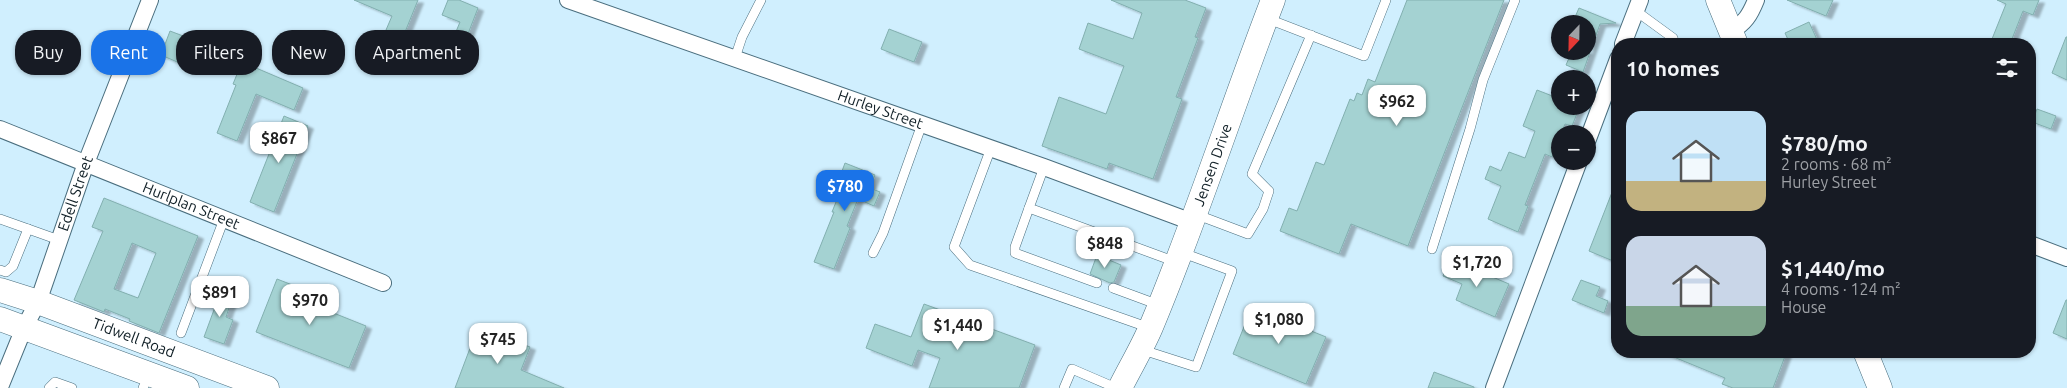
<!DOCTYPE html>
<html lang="en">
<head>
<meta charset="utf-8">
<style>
  body { margin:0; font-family:Ubuntu,sans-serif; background:#20242c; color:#f1f3f6; height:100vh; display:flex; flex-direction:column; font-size:19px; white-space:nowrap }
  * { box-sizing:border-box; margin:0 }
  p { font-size:16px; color:#9ea1a6 }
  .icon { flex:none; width:28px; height:28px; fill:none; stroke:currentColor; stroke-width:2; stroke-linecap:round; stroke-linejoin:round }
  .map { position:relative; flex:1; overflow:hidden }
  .details { position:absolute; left:1611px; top:38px; width:425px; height:320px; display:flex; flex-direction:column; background:#171b24; border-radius:20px; box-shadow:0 1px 4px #0004 }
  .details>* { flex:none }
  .hud { position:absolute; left:15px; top:30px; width:475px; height:45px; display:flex; gap:10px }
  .needle { width:32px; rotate:202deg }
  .tools { position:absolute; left:1551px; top:15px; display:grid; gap:10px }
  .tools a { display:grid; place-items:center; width:45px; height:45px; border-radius:50%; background:#171b24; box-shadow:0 1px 4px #0004; font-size:25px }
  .price { position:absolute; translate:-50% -42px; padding:0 11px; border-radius:10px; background:#fff; color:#222; font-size:16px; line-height:32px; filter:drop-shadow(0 1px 2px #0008) }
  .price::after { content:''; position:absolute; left:50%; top:30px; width:15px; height:11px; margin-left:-8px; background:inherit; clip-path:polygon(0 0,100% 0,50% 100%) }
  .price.on { background:#1a73e8; color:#fff }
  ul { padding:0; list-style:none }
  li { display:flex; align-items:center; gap:15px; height:125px; padding:0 15px }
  li span { display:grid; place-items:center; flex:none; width:140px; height:100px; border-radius:15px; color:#555 }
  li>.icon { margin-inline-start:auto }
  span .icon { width:60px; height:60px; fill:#fffc; stroke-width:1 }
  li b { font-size:21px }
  h2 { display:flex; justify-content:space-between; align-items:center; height:60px; padding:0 15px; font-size:21px }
  .pill { padding:0 18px; border-radius:20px; background:#171b24; box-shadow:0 1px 4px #0004; font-size:18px; line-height:45px }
  .pill.on { background:#1a73e8; color:#fff }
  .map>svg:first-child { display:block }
  .building { fill:#a4d2d2; stroke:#82afaf; fill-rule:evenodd; filter:url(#shadow) }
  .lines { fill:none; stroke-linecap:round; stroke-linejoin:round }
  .service-casing { stroke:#4a6e7e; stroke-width:10 }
  .minor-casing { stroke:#4a6e7e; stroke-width:18 }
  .secondary-casing { stroke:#4a6e7e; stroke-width:25 }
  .service { stroke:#fff; stroke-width:9 }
  .minor { stroke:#fff; stroke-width:16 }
  .secondary { stroke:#fff; stroke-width:24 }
  .labels { text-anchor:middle; stroke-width:4; stroke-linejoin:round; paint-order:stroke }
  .street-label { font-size:15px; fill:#101f26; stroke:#d0effe }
</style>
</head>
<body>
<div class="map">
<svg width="2067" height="388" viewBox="0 0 2067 388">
  <defs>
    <filter id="shadow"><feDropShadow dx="5.5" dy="3" stdDeviation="1" flood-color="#0004"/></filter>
  </defs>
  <rect width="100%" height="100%" fill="#d0effe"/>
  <g class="building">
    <polygon points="354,0 418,0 403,37 386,30 392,16"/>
    <polygon points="448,0 459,0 478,8 466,39 455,34 460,22 442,15"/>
    <polygon points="1111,0 1185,0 1206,8 1195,37 1198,38 1176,97 1182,99 1153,179 1109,163 1107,169 1042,146 1059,97 1106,114 1124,66 1079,49 1088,23 1133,39 1142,13"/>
    <polygon points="1407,0 1504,0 1408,246 1351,224 1339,254 1280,231 1289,208 1297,211 1316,162 1324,165 1350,99 1354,101 1357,93 1362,95 1368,79 1375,82"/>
    <polygon points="1787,0 1833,0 1826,16"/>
    <polygon points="1997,0 2039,0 2033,15 2023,11 2010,44 2003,44 1992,39 2006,4"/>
    <polygon points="1579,8 1616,23 1600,24 1583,72 1566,65 1572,51 1588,51 1588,24 1572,24"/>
    <polygon points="1809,22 1819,44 1790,44 1785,33"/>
    <polygon points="889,29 922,42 914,62 881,49"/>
    <polygon points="170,31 191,39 182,64 161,55"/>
    <polygon points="2066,37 2067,37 2067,80 2052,73"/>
    <polygon points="242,62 303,88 294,110 256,94 237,141 217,133 236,85 233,84"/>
    <polygon points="1537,90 1560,99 1560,106 1580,106 1572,126 1565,124 1552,157 1545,154 1525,205 1528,206 1518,232 1488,219 1501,186 1485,179 1490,166 1501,171 1509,152 1525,158 1535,131 1523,126"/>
    <polygon points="2037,109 2056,116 2051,129 2032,122"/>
    <polygon points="284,116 308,126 274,212 250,202"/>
    <polygon points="845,163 875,175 870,188 880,192 874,206 858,199 847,226 850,228 834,269 814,262 834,212 832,212 840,192 835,190"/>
    <polygon points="1618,177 1618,263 1589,251"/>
    <path d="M104,198L198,236L159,333L129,321L130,319L105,309L104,312L74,300L103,231L92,227ZM132,243L156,253L138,298L114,289Z"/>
    <polygon points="1097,255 1121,265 1114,282 1110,283 1090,274"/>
    <polygon points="1450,259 1509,284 1495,317 1456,300 1462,284 1443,276"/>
    <polygon points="277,279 300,288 296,298 366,326 349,368 256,332"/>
    <polygon points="1581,280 1600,287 1596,296 1608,301 1604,313 1572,300"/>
    <polygon points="222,288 234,293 226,317 233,320 224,344 204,337"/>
    <polygon points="2066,300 2067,300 2067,339 2053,333"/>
    <polygon points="924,304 1035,345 1019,388 929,388 940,358 918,350 912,366 866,348 875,324 911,337"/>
    <polygon points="1252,307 1326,337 1306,384 1233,354"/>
    <polygon points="478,327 530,347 521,370 564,388 455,388"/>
    <polygon points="1659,351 1787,351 1773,388 1733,388 1722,384 1725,378"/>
    <polygon points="1434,372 1474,387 1474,388 1428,388"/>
  </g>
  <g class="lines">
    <defs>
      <g id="service">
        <polyline points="1636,11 1673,38 1675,44"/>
        <polyline points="1266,18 1364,56 1386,0"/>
        <polyline points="735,58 742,37 761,0"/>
        <polyline points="991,148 954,247 970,265 1150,328"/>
        <polyline points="1044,167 1029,208 1176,262"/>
        <polyline points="1029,208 1015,247 1015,253 1097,283"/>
        <polyline points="1195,214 1248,234 1263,209 1269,191 1252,174 1311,35"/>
        <polyline points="0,219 59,240"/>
        <polyline points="1432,249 1470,129 1483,80 1515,0"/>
        <polyline points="873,253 883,233 922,124"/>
        <polyline points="0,270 6,272 13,266 28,229"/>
        <polyline points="1113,288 1159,305"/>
        <polyline points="181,333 224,219"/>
        <polyline points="1146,351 1196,367 1232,271 1183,253"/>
        <polyline points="49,388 55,382 72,388"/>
        <polyline points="143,388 149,374"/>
        <polyline points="1064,388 1072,369 1116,388"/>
      </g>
      <g id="minor">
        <path id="s1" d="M568,0L1044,167L1192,222"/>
        <path d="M1731,31C1745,23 1750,15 1756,0"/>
        <polyline points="1623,44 1640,0"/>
        <path id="s2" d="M0,129L383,283"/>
        <polyline points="1588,139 1618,59"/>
        <polyline points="2030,244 2067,258"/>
        <path id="s3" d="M0,387L24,328L38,302L86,163L150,0"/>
        <polyline points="1494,388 1579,161"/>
      </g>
      <g id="secondary">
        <polyline points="1718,0 1736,44"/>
        <path id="s4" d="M0,290L38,302L267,388"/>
        <polyline points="0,319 187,388"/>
        <polyline points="1865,351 1880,388"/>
        <path id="s5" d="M1120,388C1130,368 1142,348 1151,327C1196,220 1231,109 1273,0"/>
      </g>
    </defs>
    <use href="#service" class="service-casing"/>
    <use href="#minor" class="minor-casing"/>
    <use href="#secondary" class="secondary-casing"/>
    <use href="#service" class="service"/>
    <use href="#minor" class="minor"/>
    <use href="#secondary" class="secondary"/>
  </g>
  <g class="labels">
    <g class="street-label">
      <text dy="5" stroke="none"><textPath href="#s1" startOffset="331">Hurley Street</textPath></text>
      <text dy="5" stroke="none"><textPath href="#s5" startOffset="242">Jensen Drive</textPath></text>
      <text dy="5" stroke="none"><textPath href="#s3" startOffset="208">Edell Street</textPath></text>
      <text dy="5" stroke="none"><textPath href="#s2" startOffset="206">Hurlplan Street</textPath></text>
      <text dy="5" stroke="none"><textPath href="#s4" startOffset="142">Tidwell Road</textPath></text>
    </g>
  </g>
</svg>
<div class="tools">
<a><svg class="needle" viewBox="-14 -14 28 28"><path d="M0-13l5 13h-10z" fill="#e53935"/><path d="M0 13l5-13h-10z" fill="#9ea1a6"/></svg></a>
<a>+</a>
<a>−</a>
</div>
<b class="price" style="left:1397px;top:127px">$962</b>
<b class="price" style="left:279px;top:164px">$867</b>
<b class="price on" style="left:845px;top:212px">$780</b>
<b class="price" style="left:1105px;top:269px">$848</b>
<b class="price" style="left:1477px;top:288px">$1,720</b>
<b class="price" style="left:220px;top:318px">$891</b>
<b class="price" style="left:310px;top:326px">$970</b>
<b class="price" style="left:1279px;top:345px">$1,080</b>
<b class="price" style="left:958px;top:351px">$1,440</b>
<b class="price" style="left:498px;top:365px">$745</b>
<div class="hud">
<a class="pill">Buy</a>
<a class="pill on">Rent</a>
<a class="pill">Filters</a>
<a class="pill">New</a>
<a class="pill">Apartment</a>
</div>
<section class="details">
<h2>10 homes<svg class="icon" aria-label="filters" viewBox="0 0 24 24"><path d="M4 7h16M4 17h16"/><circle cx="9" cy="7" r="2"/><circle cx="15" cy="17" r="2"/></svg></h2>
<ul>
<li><span style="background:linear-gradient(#bfe0f5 70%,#c2b280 0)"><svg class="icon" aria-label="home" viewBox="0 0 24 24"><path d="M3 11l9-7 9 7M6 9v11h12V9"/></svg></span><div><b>$780/mo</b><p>2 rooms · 68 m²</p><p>Hurley Street</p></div></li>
<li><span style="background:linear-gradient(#c9d6e8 70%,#7fa58c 0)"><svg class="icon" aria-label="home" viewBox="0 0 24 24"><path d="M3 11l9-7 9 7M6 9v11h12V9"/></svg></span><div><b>$1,440/mo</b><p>4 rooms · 124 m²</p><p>House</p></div></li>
</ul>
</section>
</div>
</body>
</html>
